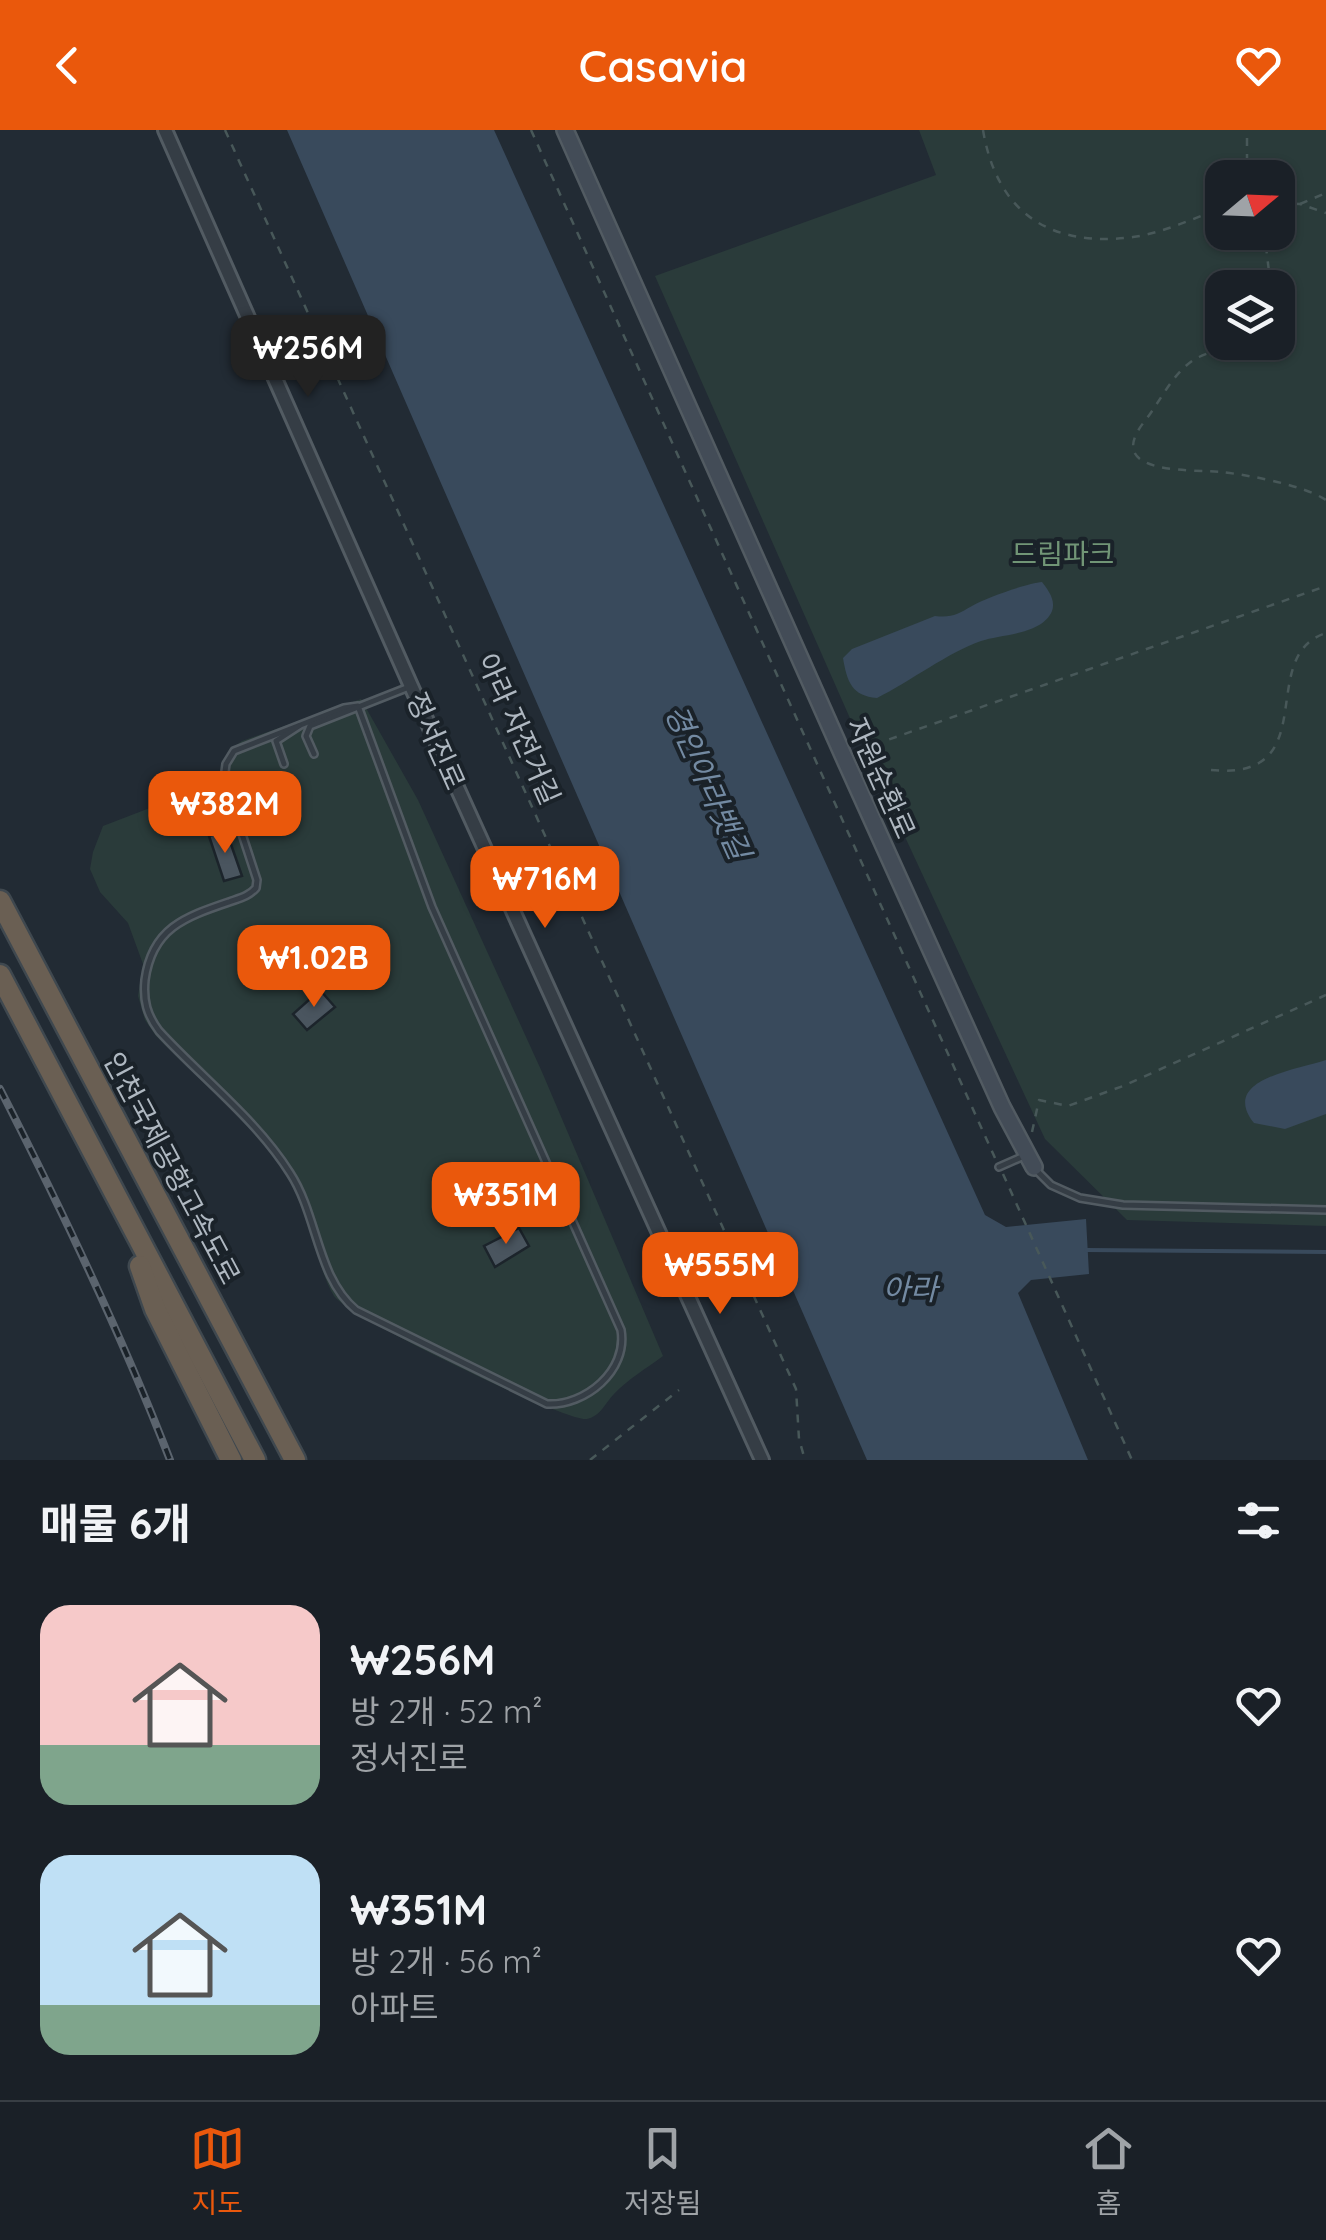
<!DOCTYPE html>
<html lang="ko">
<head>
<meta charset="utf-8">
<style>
  body { margin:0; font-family:Quicksand,"Noto Sans KR",sans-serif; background:#272d33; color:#f1f3f6; height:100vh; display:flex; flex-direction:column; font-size:38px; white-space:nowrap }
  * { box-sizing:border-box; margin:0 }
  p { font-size:32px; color:#9fa3a7 }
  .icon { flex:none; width:55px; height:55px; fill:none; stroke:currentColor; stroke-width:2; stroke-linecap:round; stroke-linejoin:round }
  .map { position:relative; height:1330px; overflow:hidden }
  .side { display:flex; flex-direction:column; background:#1a2027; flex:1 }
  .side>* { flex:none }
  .needle { width:65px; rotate:71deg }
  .fabs { position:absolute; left:1205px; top:30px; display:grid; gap:20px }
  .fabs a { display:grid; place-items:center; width:90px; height:90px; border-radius:20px; background:#1a2027; box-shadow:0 2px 8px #0004,0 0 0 2px #383e44; font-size:50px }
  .price { position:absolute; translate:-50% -85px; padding:0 22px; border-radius:20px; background:#ea580c; color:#fff; font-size:32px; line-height:65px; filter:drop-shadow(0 2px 5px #0008) }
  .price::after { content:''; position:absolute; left:50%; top:60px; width:30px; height:22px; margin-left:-15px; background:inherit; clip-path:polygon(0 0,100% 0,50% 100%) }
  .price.active { background:#222; color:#fff }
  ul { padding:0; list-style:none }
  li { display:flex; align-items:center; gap:30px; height:250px; padding:0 40px }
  li span { display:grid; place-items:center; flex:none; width:280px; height:200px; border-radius:30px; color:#555 }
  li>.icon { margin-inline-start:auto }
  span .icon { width:120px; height:120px; fill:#fffc; stroke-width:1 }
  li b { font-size:42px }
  h2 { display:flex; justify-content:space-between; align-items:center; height:120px; padding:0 40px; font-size:42px }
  header { display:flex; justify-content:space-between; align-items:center; height:130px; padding:0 40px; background:#ea580c; color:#fff; font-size:45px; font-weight:600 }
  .tab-bar { display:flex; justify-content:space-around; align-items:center; height:140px; border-top:2px solid #383e44; background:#1a2027; font-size:28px; color:#9fa3a7 }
  .tab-bar a { display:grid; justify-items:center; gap:5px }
  .tab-bar .active { color:#ea580c }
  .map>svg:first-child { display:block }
  .green { fill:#2a3b3a; fill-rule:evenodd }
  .water { fill:#394a5c }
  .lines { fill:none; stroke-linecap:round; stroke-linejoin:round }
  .stream { stroke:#394a5c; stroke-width:4 }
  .building { fill:#4a555f; stroke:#1c242b; stroke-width:2.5 }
  .service-casing { stroke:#525b62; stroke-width:10 }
  .tertiary-casing { stroke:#525b62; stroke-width:18 }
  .secondary-casing { stroke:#525b62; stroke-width:20 }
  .motorway-casing { stroke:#3f484f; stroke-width:25 }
  .path { stroke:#485859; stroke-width:2.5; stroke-dasharray:8 8; stroke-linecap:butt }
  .service { stroke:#353d45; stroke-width:5 }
  .tertiary { stroke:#353d45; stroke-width:12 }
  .secondary { stroke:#434c57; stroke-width:15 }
  .motorway { stroke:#6a5f53; stroke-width:20 }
  .rail-casing { stroke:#5b646e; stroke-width:8 }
  .rail { stroke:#1a2229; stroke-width:4; stroke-dasharray:11; stroke-linecap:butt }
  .labels { text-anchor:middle; stroke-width:8; stroke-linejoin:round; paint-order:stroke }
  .park-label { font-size:28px; fill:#719576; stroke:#1a2229 }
  .street-label { font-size:28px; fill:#afb8c1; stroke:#1a2229 }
  .water-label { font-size:30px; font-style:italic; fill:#738aa2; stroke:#1a2229 }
</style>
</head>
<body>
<header><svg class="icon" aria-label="back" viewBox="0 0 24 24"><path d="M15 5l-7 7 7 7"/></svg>Casavia<svg class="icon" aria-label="heart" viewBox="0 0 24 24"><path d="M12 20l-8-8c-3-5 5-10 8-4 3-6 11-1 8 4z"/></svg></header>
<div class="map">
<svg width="1326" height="1330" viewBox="0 0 1326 1330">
  <rect width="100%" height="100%" fill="#222b34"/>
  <g class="green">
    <path d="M919,0H1326V1096L1127,1090L1045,1009L849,586L655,146L936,45ZM1222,48H1278V102H1222ZM1222,158H1278V212H1222Z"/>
    <path d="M361,569L418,670L542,942L663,1226C647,1238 628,1249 614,1264C605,1273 601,1286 587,1289C567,1293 347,1186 334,1166C317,1138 316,1101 302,1072C270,1007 206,957 156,906L145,890L138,866L143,834L128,793L100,762L90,739L93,722L103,696L220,651C223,634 226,621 242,611Z"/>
  </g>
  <g class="water">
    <polygon points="287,0 494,0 985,1085 1006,1097 1086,1089 1089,1144 1031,1150 1018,1163 1088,1330 867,1330"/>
    <path d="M1042,452C1048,460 1056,470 1052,481C1042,505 1001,504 981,511C949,522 909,552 877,568C852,566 847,552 843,528L852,519L935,486C952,488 958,484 972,476C985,468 1028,453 1042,452Z"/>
    <path d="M1326,930V984L1285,999L1254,993C1219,949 1297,940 1326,930Z"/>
  </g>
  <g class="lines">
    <polyline class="stream" points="1086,1120 1326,1122"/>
  </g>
  <g class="building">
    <polygon points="226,700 242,746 224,751 209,706"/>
    <polygon points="320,860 335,877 307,900 293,884"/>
    <polygon points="519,1098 529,1116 495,1137 484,1116"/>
  </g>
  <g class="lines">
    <defs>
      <g id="service">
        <path d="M358,576L432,777L621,1200C628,1241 585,1276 547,1274L356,1180C317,1148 318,1086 290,1043C256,989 202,948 159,901C147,885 143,871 145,850C152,798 185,787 229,772C240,768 249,766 256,758L257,750L224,649L226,634L234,621L344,578Z"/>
        <polyline points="314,624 306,606 310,596 409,557"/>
        <polyline points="284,634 276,611 299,596"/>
        <polyline points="999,1037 1024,1026"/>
        <polyline points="1034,1038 1051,1055 1080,1068 1123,1075 1326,1080"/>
      </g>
      <polyline id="tertiary" points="165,0 411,556 762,1330"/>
      <polyline id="secondary" points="565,0 843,625 1002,977 1034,1037"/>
      <g id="motorway">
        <polyline points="0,771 295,1330"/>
        <polyline points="0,845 255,1330"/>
        <polyline points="140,1136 155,1179 231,1330"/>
      </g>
    </defs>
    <use href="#service" class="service-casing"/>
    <use href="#tertiary" class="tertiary-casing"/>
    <use href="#secondary" class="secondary-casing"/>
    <use href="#motorway" class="motorway-casing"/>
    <g class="path">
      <polyline points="225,0 796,1259 799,1309 805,1330"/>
      <polyline points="531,0 995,1028"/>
      <path d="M983,0C997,83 1050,118 1133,107C1163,103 1194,88 1222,78"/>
      <polyline points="1247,48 1247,0"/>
      <polyline points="1278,73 1300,74 1326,83"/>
      <polyline points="1300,74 1326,63"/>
      <polyline points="1257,102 1266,117 1271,158"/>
      <path d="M1236,212C1224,219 1211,221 1199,227C1174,239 1161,271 1144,292C1102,346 1193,339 1221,342C1249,345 1303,355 1326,370"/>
      <polyline points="859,620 1326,456"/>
      <path d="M1211,640C1326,651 1254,526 1326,503"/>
      <polyline points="1032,1002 1039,970 1068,976 1123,956 1326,865"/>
      <polyline points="1003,1044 1132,1330"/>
      <polyline points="590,1330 679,1260"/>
    </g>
    <use href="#service" class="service"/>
    <use href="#tertiary" class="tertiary"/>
    <use href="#secondary" class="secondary"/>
    <use href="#motorway" class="motorway"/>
    <defs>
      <path id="rail" d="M0,959C62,1080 121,1203 170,1330"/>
    </defs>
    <use href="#rail" class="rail-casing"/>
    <use href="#rail" class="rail"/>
  </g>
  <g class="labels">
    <g class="park-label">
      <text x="1063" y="434">드림파크</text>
    </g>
    <g class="street-label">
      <text transform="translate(519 599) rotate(66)" y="10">아라 자전거길</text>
      <text transform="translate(436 611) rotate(66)" y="10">정서진로</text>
      <text transform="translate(881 648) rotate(66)" y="10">자원순환로</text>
      <text transform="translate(172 1038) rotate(62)" y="10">인천국제공항고속도로</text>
    </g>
    <g class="water-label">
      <text transform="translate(707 652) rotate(66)" y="10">경인아라뱃길</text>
      <text x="910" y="1170">아라</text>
    </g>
  </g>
</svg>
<div class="fabs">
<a><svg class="needle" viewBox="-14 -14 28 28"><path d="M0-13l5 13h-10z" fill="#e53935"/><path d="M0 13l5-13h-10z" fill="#9fa3a7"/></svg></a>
<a><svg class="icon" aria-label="layers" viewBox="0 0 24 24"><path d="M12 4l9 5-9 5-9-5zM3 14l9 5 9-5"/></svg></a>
</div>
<b class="price active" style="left:308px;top:270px">₩256M</b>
<b class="price" style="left:225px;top:726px">₩382M</b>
<b class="price" style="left:545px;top:801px">₩716M</b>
<b class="price" style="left:314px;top:880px">₩1.02B</b>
<b class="price" style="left:506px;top:1117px">₩351M</b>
<b class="price" style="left:720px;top:1187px">₩555M</b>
</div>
<section class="side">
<h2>매물 6개<svg class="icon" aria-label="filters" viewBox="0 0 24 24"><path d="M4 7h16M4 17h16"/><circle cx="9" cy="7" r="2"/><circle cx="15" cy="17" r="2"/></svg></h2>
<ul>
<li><span style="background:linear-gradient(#f6c9c9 70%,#7fa58c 0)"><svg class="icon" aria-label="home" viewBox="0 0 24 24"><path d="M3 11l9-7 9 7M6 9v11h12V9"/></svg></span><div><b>₩256M</b><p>방 2개 · 52 m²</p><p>정서진로</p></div><svg class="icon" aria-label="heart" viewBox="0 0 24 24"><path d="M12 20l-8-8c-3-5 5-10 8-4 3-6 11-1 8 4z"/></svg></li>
<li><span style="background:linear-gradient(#bfe0f5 75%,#7fa58c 0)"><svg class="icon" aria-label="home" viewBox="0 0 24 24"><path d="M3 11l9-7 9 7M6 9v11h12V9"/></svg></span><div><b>₩351M</b><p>방 2개 · 56 m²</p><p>아파트</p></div><svg class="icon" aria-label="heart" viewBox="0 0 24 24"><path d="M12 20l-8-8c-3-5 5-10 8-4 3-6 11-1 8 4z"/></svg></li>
</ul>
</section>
<nav class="tab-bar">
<a class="active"><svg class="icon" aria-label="map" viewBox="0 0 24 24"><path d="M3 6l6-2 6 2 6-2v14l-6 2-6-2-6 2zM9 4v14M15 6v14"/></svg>지도</a>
<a><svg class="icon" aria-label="saved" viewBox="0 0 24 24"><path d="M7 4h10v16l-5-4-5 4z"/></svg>저장됨</a>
<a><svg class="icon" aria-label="home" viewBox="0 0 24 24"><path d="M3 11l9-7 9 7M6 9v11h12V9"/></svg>홈</a>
</nav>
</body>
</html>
